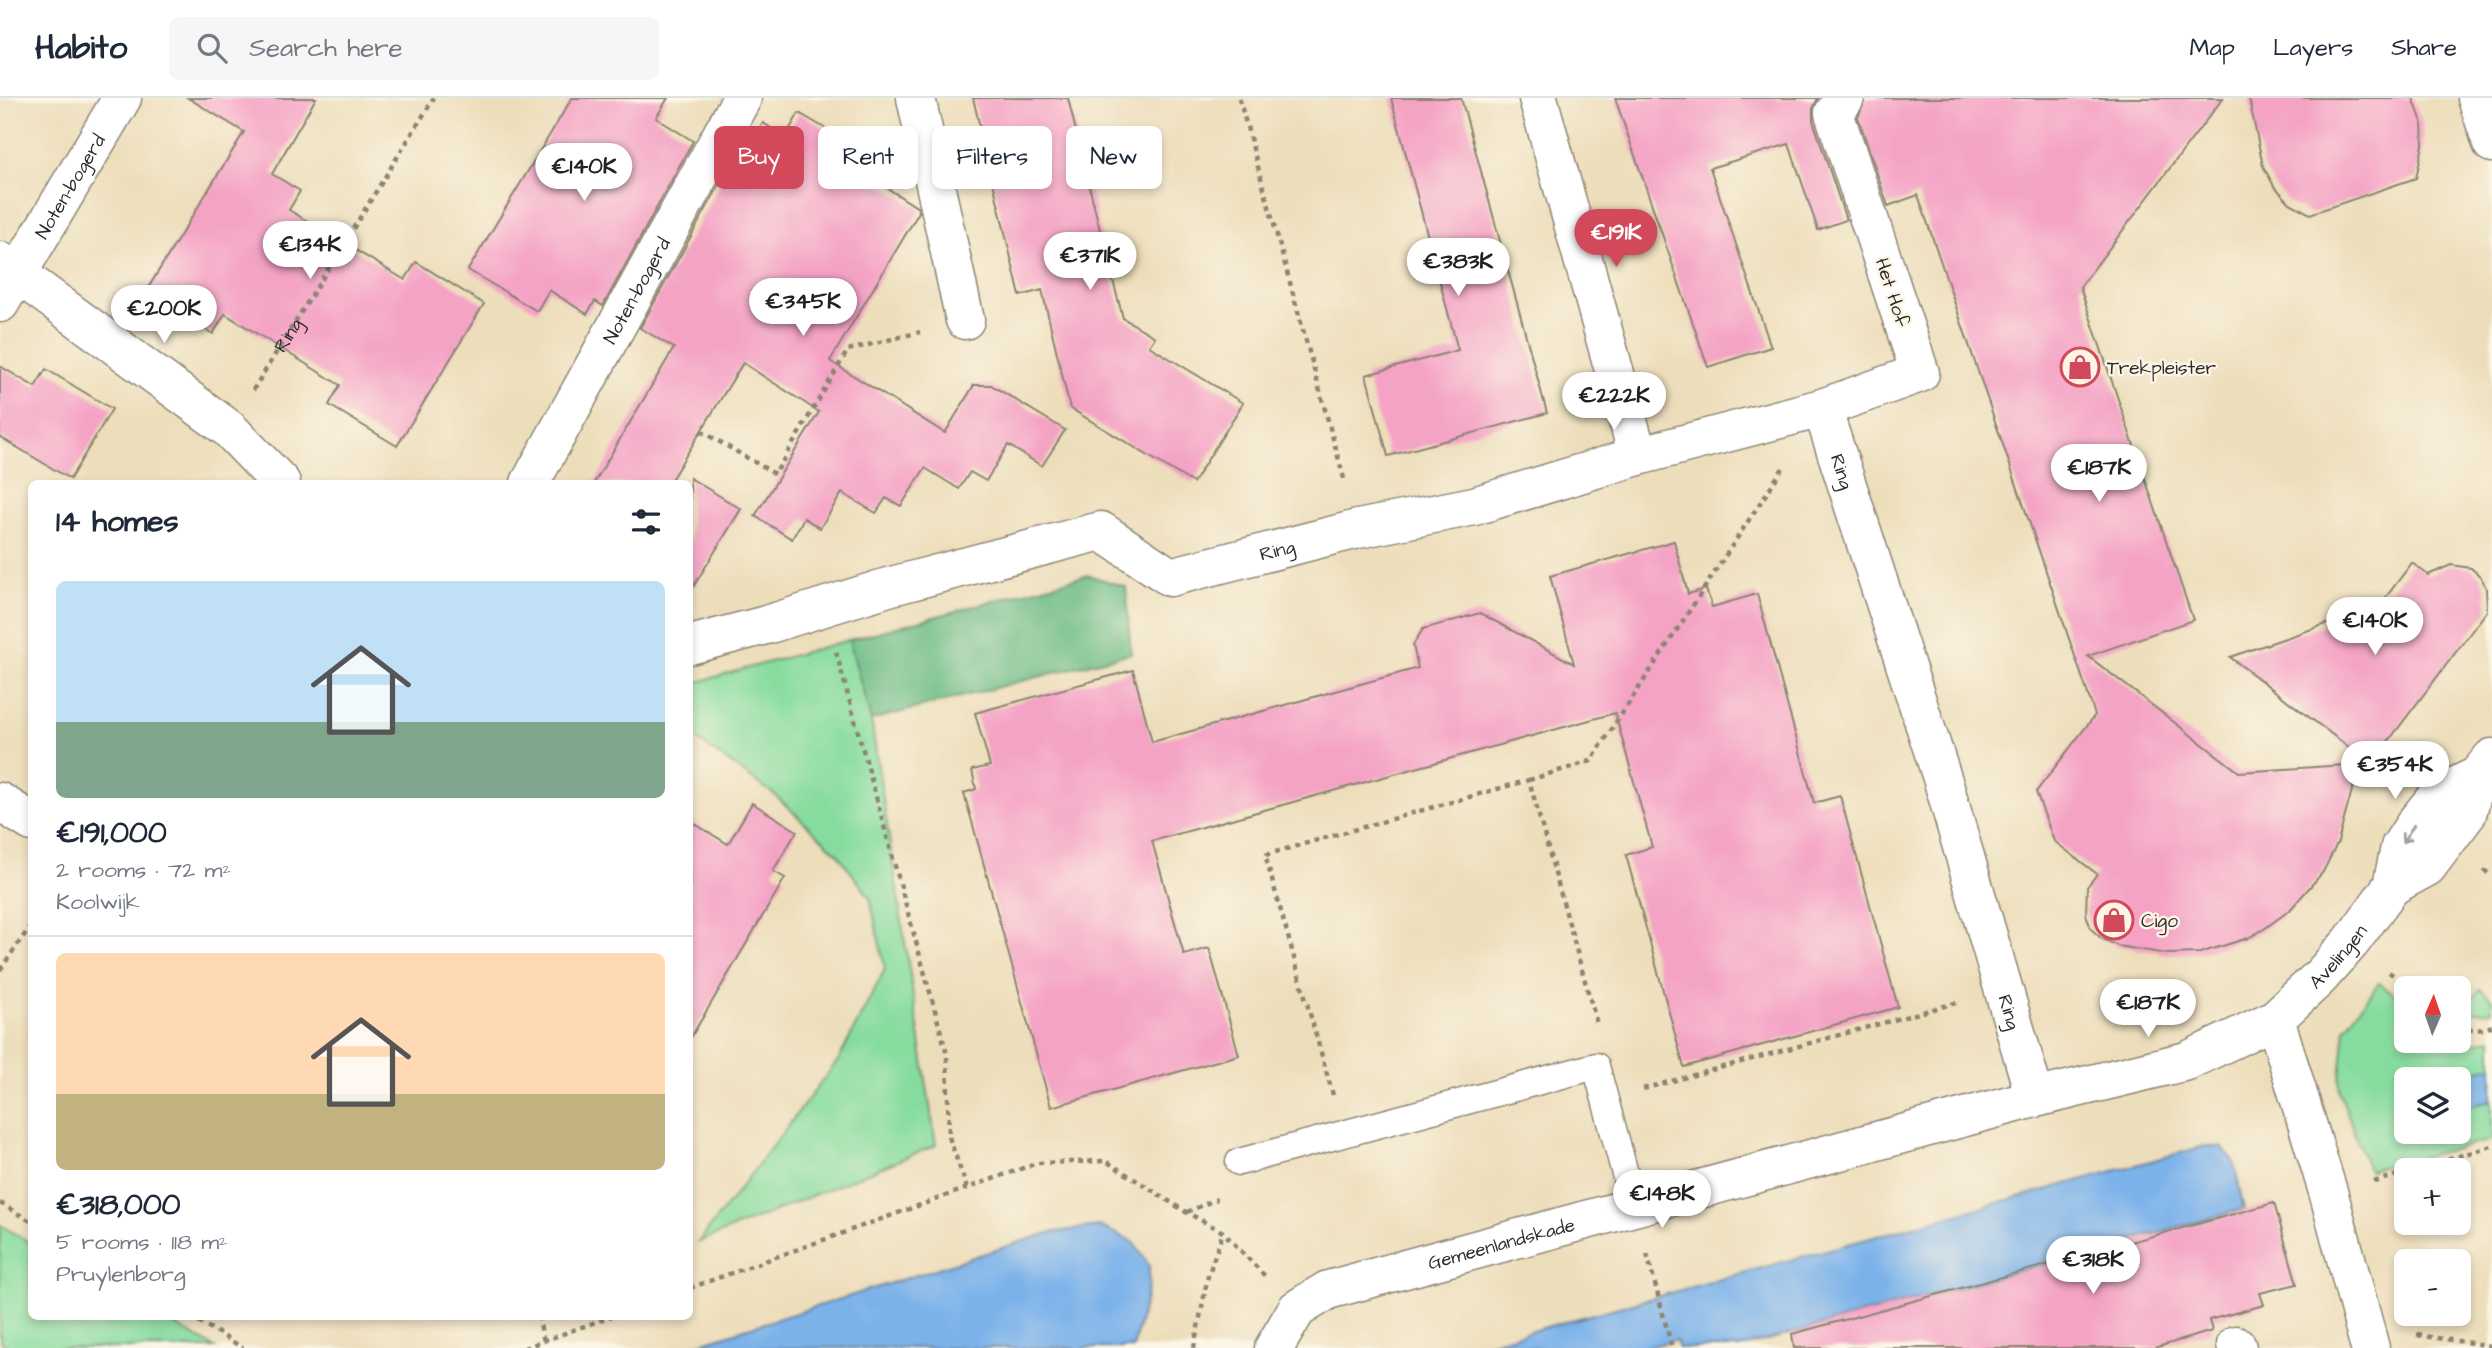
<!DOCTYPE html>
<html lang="en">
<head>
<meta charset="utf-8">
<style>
  body { margin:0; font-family:"Architects Daughter",sans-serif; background:#f6f6f7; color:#1f2937; height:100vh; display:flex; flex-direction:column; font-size:26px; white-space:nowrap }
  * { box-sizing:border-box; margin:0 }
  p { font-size:23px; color:#747a83 }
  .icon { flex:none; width:38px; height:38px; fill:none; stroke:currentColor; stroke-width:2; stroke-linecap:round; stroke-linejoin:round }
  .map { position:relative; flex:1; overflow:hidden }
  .panel { position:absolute; left:28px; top:382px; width:665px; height:840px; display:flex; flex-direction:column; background:#fff; border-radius:10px; box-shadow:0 4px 10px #0003 }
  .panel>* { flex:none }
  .hud { position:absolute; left:714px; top:28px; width:665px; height:63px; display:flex; gap:14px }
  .needle { width:46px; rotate:2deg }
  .fabs { position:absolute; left:2394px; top:878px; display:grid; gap:14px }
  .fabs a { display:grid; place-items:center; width:77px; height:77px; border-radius:10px; background:#fff; box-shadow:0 4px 10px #0003; font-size:35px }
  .price { position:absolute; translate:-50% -60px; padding:0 16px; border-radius:24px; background:#fff; color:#222; font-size:23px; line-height:46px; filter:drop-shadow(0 2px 4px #0008) }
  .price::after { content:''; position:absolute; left:50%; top:42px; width:21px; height:16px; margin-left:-10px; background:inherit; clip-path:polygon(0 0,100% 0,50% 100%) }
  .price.on { background:#d1495b; color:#fff }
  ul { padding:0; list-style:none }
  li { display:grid; align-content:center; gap:14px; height:371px; padding:0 28px }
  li+li { border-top:2px solid #e0e1e3 }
  li span { display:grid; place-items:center; height:217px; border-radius:10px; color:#555 }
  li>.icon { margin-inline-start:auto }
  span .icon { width:126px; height:126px; fill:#fffc; stroke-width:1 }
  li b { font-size:30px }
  h2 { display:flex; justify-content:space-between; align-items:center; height:84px; padding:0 28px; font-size:30px }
  .tag { padding:0 24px; border-radius:10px; background:#fff; box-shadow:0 4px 10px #0003; font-size:24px; line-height:63px }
  .tag.on { background:#d1495b; color:#fff }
  header { display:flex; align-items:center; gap:42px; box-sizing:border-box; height:98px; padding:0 35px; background:#fff; border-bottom:2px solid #e0e1e3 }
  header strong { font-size:33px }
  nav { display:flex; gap:38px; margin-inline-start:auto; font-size:24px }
  .search { width:490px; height:63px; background:#f6f6f7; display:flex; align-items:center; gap:18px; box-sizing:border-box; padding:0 24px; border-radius:10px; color:#747a83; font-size:26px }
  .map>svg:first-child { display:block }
  .green { fill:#86dc9f; stroke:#588465; stroke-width:2 }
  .forest { fill:#6cbc86; stroke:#4c7458; stroke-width:2 }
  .water { fill:#7bb2ea; stroke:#536e8a; stroke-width:2 }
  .building { fill:#f4a3c5 }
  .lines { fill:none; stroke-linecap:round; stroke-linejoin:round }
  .lane-casing { stroke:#8c8473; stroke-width:29 }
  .street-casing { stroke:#8c8473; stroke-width:41 }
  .path { stroke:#8c8473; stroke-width:4.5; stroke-dasharray:5 5; stroke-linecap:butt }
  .lane { stroke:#fff; stroke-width:26 }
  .street { stroke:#fff; stroke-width:38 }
  .oneway { stroke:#a0a0a0 }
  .labels { text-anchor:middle; stroke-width:5; stroke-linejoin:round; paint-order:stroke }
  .street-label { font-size:19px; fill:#2b2b2b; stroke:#fcf5e5 }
  .poi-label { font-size:19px; fill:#2b2b2b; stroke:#fcf5e5; text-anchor:start }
</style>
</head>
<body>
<header>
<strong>Habito</strong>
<div class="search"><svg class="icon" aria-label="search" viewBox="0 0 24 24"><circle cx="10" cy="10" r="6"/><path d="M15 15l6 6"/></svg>Search here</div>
<nav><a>Map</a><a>Layers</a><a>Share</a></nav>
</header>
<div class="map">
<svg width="2492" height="1250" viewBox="0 0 2492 1250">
  <rect width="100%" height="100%" fill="#fcf5e5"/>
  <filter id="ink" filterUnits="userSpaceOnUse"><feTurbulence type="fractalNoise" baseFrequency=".0143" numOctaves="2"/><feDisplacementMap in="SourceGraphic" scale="14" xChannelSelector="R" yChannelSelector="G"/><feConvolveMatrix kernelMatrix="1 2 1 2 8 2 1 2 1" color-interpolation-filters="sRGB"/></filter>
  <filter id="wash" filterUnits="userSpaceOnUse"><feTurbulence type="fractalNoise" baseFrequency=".00686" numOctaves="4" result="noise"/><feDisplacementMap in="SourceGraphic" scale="28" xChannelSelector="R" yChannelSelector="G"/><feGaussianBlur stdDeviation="1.57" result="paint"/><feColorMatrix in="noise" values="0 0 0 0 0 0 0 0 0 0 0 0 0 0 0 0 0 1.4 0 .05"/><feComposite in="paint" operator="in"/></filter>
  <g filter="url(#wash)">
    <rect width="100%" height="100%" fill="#eddebb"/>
    <g class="green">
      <polygon points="849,542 871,622 936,1047 699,1144 839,961 885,871 870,800 837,755 775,697 690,637 690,586"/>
      <polygon points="2379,885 2406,905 2406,943 2459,943 2459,941 2478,944 2492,940 2492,968 2447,982 2406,982 2406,994 2395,997 2393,1022 2406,1020 2406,1034 2459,1034 2459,1010 2492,1003 2492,1042 2368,1072 2339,992 2345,930"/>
      <polygon points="2480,891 2492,901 2492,913 2475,914 2459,909 2459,898 2470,905"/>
      <polygon points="0,1127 31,1145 32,1218 159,1218 215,1250 10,1250 0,1243"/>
    </g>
    <polygon class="forest" points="1088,477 1126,489 1131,555 871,622 849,542"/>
    <g class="water">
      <polygon points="2492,968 2492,1003 2459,1010 2459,982 2447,982"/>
      <polygon points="2205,1048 2221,1049 2233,1061 2244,1111 1739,1250 1679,1250 1676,1242 1643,1250 1470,1250"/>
      <polygon points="1099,1128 1132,1143 1149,1167 1149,1187 1133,1250 685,1250 1049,1135"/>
    </g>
    <g id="blocks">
      <g class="building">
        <polygon points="188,0 316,0 272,76 300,93 289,112 405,182 416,164 484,206 397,348 329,307 340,287 264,240 225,216 213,236 145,195 244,34"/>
        <polygon points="572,0 668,0 656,20 693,43 603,208 595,203 587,216 549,192 537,213 468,172"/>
        <polygon points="973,0 1068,0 1103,145 1123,220 1155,239 1149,248 1243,305 1193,385 1070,310 1042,192 1020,198"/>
        <polygon points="1391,0 1461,0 1547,315 1388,358 1366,277 1458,252"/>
        <polygon points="1615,0 1818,0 1813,11 1813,22 1846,122 1818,132 1789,46 1710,70 1771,249 1708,269"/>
        <polygon points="1866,0 2223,0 2080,189 2193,522 2088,558 2239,674 2359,666 2338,744 2323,774 2290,812 2264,831 2248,840 2200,855 2167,856 2118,848 2102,841 2091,831 2086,816 2087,789 2097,776 2054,743 2036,694 2095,617 1918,97 1888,108 1858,19"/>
        <polygon points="2249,0 2413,0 2422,24 2423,47 2416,80 2310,116 2290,105 2274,88 2263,68"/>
        <polygon points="799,15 857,49 848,65 918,110 919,114 830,263 945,335 974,287 991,287 1065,332 1042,368 1008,347 986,383 970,374 959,391 925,370 901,408 886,400 876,415 842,395 820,430 804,420 792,441 755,418 819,314 743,265 669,385 594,385 674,250 640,230 731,66 736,70 763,25 785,39"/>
        <polygon points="0,268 35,289 46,271 112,311 70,381 0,339"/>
        <polygon points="690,380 741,411 690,494"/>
        <polygon points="1674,443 1688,496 1706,491 1712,509 1757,496 1814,705 1840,698 1898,909 1684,969 1626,757 1652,749 1615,615 1152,743 1184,857 1209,850 1239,957 1051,1009 964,695 976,691 972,672 990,668 975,615 1133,572 1152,644 1418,570 1413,547 1423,531 1480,515 1574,566 1550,478"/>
        <polygon points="2412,465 2428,477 2451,467 2471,470 2481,479 2486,490 2487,513 2371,666 2230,559 2379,508"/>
        <polygon points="752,705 797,733 773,773 785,780 690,941 690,723 728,746"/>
        <polygon points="2274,1105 2297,1186 2260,1195 2264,1207 2209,1222 2212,1233 2154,1250 1794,1250 1792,1236"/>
      </g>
    </g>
  </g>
  <g filter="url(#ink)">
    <use href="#blocks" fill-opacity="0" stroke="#8c8473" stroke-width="2"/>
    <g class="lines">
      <defs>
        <polyline id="lane" points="1239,1064 1596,968 1634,1109"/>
        <g id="street">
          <polyline points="916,0 965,222"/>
          <polyline points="1538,0 1638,358"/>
          <polyline points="2477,0 2492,45"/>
          <polyline points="0,163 229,331 281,385"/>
          <path id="s2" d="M0,205L122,0"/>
          <polyline points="1822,310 1920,275 1834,15 1845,0"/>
          <path id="s3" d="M530,385L742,0"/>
          <path id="s4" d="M690,547L766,527L888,489L1101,433L1170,479L1358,431L1474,408L1638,358L1822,310L1943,683L2035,1000"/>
          <polyline points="0,704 32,724"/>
          <polyline points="2392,788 2427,769 2467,716 2477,678"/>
          <polyline points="2275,921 2329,1097 2370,1250"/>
          <polyline points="2236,1247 2237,1250"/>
          <path id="s5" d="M1274,1250L1297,1211L1328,1192L2035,1000L2187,963L2275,921L2320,879L2351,844L2392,788L2400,749L2417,723L2438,697L2477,678L2492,660"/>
        </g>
      </defs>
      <use href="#lane" class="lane-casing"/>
      <use href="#street" class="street-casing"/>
      <g class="path">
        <polyline points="1239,0 1345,384"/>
        <path id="s1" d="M253,292L434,0"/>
        <polyline points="701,333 775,376 848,252 920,234"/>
        <polyline points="836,554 947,956 949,1039 967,1090"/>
        <polyline points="1529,682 1591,663 1783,370"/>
        <polyline points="2484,772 2492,778"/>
        <polyline points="0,872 32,826"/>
        <polyline points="2389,874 2411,891"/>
        <path d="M2459,927C2468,935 2482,932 2492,928"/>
        <polyline points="1643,991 1959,904"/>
        <polyline points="1333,997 1265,757 1529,682 1597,926"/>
        <polyline points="2410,1073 2492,1048"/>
        <polyline points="2374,1084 2406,1074"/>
        <polyline points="0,1105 32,1124"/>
        <polyline points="1187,1114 1217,1101"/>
        <polyline points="1647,1156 1672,1250"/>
        <polyline points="690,1190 1037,1065 1106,1063 1186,1114 1223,1134 1265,1178"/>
        <polyline points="190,1218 243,1250"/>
        <polyline points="538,1218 544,1243"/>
        <polyline points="2417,1237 2492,1248"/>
        <polyline points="524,1250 612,1218"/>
        <polyline points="1194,1250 1208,1178 1223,1134"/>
      </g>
      <use href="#lane" class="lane"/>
      <use href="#street" class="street"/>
    </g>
    <defs><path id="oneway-shaft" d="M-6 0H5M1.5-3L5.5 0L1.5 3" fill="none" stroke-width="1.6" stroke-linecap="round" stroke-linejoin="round" transform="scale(1.75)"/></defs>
    <use class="oneway" href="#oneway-shaft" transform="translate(2408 736) rotate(123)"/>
  </g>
  <defs>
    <symbol id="shop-ring" viewBox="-11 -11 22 22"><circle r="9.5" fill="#fcf5e5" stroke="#d1495b" stroke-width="1.5"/><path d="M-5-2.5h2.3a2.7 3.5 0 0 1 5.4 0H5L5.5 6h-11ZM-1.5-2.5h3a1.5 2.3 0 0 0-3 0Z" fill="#d1495b"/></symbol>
  </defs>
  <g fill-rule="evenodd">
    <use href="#shop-ring" x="2058" y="247" width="44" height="44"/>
    <use href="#shop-ring" x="2092" y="800" width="44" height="44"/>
  </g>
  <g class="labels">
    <g class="street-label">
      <text dy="7" stroke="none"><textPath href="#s2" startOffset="136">Noten-bogerd</textPath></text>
      <text dy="7" stroke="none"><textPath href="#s3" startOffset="220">Noten-bogerd</textPath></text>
      <text transform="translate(1893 194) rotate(72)" y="7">Het Hof</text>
      <text dy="7" stroke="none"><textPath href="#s1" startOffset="65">Ring</textPath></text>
      <text dy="7" stroke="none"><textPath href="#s4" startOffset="1250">Ring</textPath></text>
      <text dy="7" stroke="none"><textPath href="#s4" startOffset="620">Ring</textPath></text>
      <text dy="7" stroke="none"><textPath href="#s5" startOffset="1157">Avelingen</textPath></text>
      <text dy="7" stroke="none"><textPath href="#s4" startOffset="1816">Ring</textPath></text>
      <text dy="7" stroke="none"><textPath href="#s5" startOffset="261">Gemeenlandskade</textPath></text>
    </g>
    <g class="poi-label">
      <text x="2107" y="276">Trekpleister</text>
      <text x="2141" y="829">Cigo</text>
    </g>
  </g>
</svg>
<div class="fabs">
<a><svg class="needle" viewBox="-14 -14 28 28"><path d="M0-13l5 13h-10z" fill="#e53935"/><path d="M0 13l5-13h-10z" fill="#747a83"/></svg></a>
<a><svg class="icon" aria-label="layers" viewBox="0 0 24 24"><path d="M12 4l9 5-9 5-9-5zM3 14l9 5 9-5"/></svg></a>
<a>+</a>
<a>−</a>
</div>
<b class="price" style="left:584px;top:105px">€140K</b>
<b class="price on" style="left:1616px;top:171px">€191K</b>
<b class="price" style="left:310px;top:183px">€134K</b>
<b class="price" style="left:1090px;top:194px">€371K</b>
<b class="price" style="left:1458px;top:200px">€383K</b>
<b class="price" style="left:803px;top:240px">€345K</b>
<b class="price" style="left:164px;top:247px">€200K</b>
<b class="price" style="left:1614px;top:334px">€222K</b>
<b class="price" style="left:2099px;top:406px">€187K</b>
<b class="price" style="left:2375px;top:559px">€140K</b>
<b class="price" style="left:2395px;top:703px">€354K</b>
<b class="price" style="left:2148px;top:941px">€187K</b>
<b class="price" style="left:1662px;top:1132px">€148K</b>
<b class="price" style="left:2093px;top:1198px">€318K</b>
<div class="hud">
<a class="tag on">Buy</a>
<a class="tag">Rent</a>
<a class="tag">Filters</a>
<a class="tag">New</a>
</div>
<section class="panel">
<h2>14 homes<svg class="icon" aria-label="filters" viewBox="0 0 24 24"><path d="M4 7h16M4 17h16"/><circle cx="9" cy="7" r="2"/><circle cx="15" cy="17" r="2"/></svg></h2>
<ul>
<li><span style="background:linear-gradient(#bfe0f5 65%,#7fa58c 0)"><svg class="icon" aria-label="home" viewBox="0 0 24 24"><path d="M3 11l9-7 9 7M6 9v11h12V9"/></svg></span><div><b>€191,000</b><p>2 rooms · 72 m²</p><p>Koolwijk</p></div></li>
<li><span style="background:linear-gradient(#ffd9b3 65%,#c2b280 0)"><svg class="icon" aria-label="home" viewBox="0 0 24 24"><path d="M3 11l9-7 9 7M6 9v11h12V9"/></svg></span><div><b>€318,000</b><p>5 rooms · 118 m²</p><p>Pruylenborg</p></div></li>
</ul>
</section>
</div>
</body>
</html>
